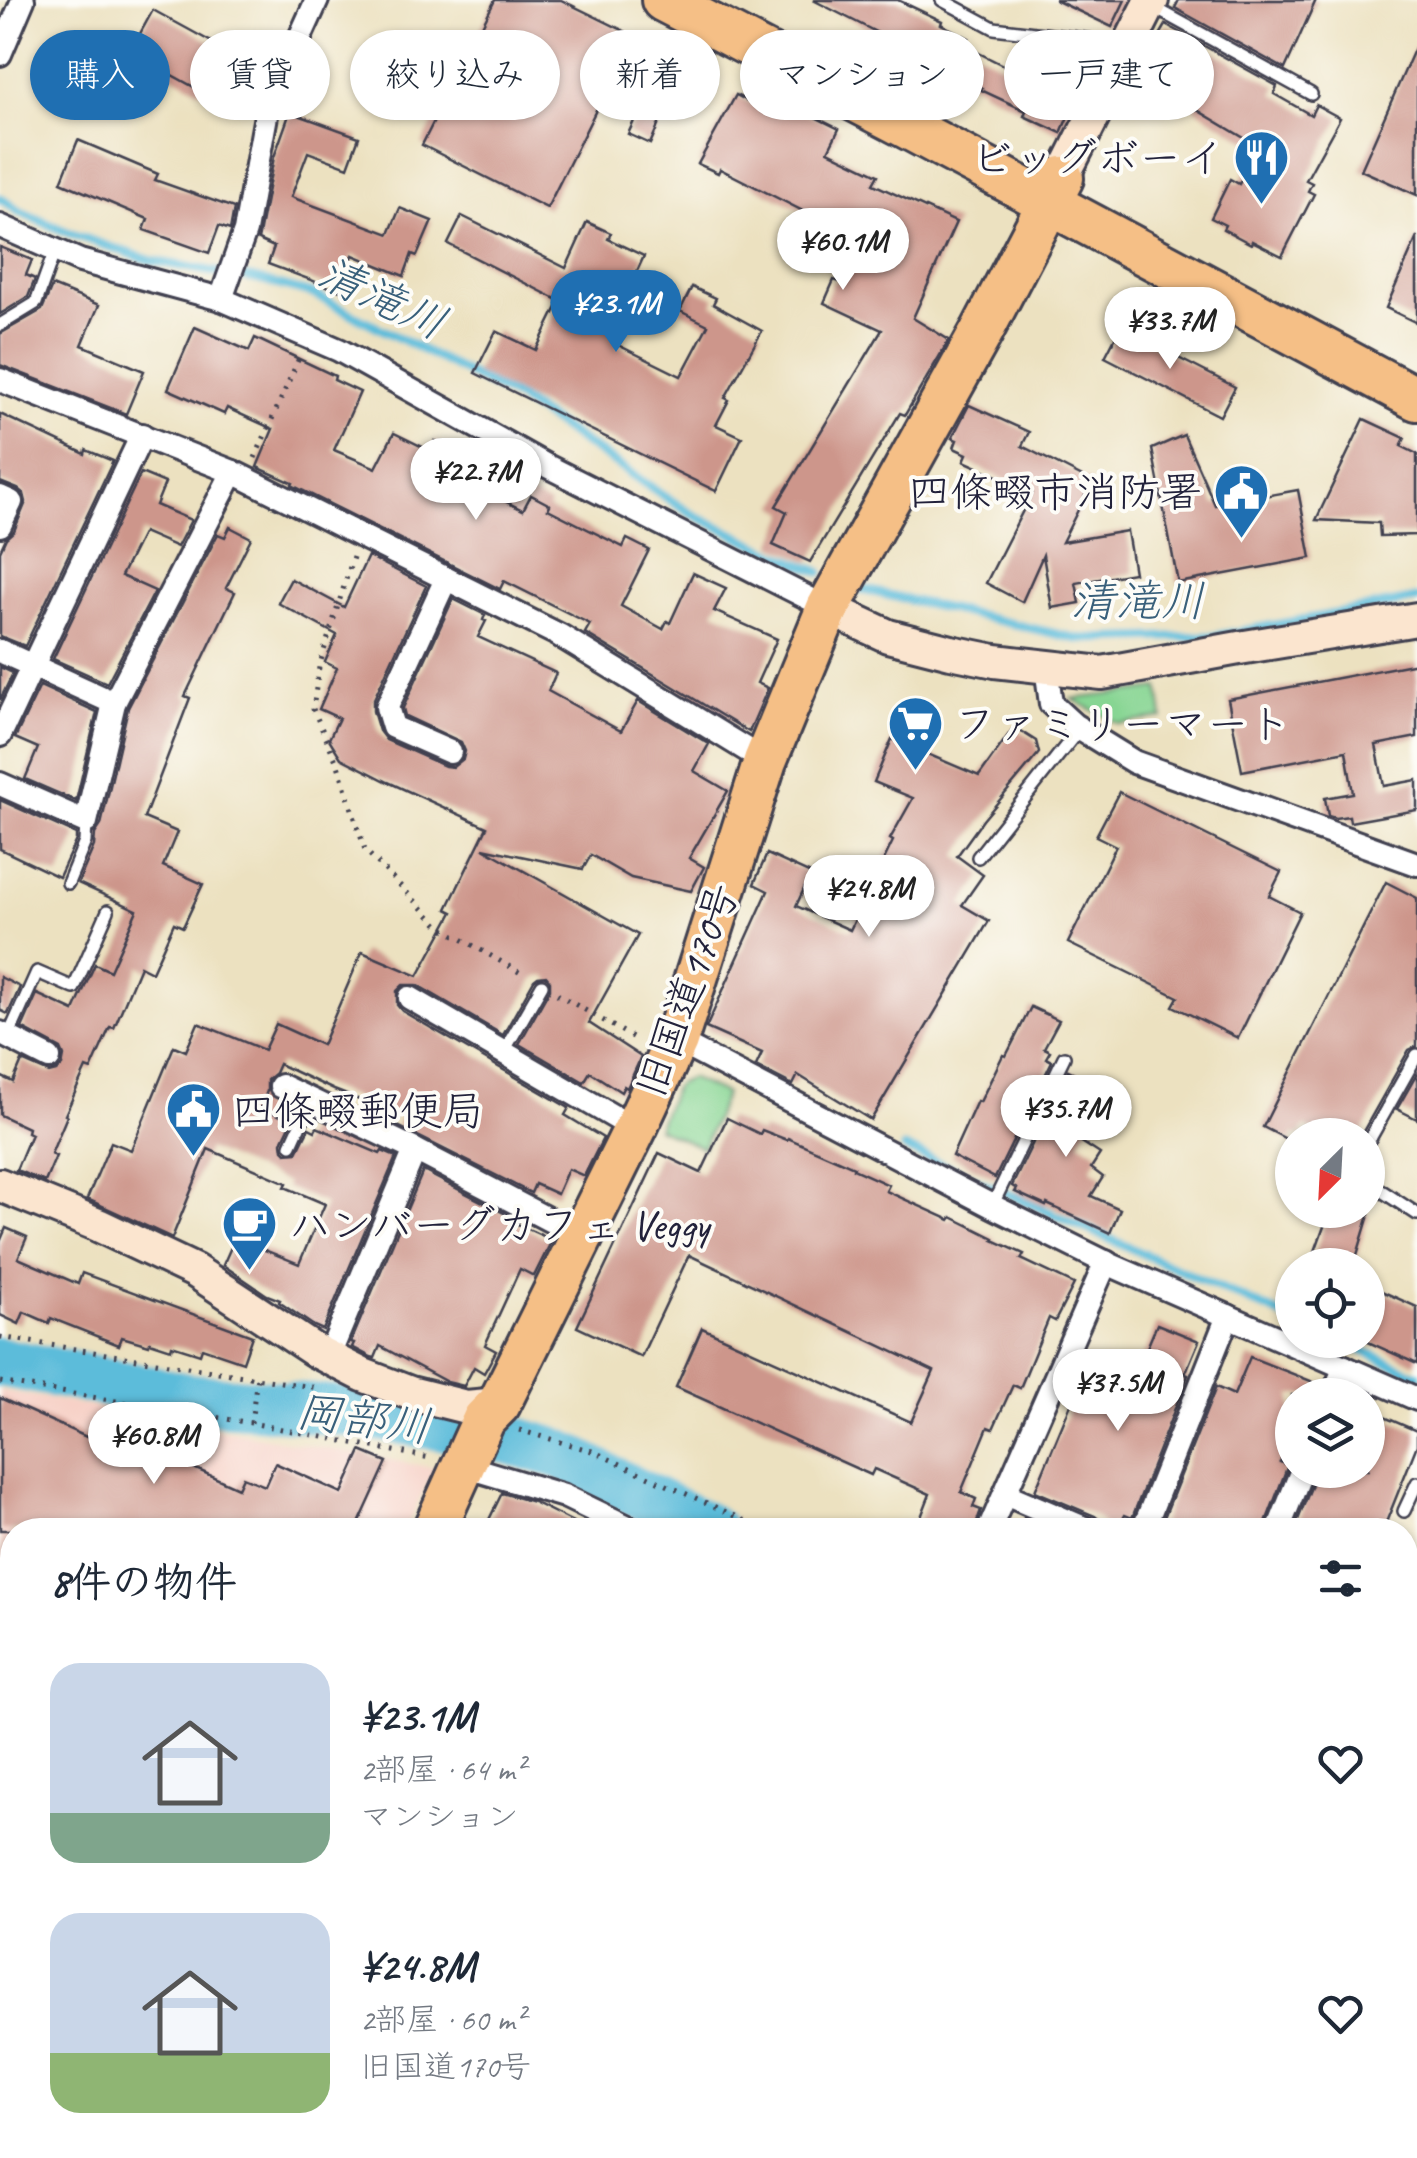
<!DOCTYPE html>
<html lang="ja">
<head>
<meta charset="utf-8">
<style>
  body { margin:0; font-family:Caveat,"Klee One",sans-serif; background:#f6f6f7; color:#1f2937; height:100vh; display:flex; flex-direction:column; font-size:38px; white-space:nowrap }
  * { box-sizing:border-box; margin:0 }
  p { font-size:32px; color:#747a83 }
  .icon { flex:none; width:55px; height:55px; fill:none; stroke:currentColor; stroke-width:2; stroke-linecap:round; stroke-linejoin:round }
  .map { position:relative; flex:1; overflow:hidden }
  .sheet { position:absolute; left:0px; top:1518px; width:1418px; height:642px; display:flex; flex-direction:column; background:#fff; border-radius:40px 40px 0 0; box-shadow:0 2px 8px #0004 }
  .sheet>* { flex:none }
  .hud { position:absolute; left:30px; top:30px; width:1358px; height:90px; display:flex; gap:20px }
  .needle { width:65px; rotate:204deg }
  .fabs { position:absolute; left:1275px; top:1118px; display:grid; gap:20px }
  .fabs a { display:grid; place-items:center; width:110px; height:110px; border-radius:50%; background:#fff; box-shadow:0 2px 8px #0004; font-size:50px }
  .price { position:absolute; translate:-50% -85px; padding:0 22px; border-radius:35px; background:#fff; color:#222; font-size:32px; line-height:65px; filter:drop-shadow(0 2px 5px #0008) }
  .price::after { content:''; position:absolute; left:50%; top:60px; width:30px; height:22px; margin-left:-15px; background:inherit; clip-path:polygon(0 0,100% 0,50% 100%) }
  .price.current { background:#1f6fb2; color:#fff }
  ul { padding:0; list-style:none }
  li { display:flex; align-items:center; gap:30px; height:250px; padding:0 50px }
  li span { display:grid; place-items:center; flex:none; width:280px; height:200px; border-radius:30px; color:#555 }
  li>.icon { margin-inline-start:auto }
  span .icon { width:120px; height:120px; fill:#fffc; stroke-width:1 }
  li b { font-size:42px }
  h2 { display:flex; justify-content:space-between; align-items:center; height:120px; padding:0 50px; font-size:42px }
  .chip { padding:0 35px; border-radius:45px; background:#fff; box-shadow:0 2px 8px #0004; font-size:35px; line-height:90px }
  .chip.current { background:#1f6fb2; color:#fff }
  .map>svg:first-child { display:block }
  .built { fill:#f7d1c7 }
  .green { fill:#87d593; stroke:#547c67; stroke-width:2.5 }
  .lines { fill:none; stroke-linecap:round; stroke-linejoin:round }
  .stream { stroke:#5cbcda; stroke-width:9 }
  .river { stroke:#5cbcda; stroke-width:50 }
  .building { fill:#cd968b }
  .lane-casing { stroke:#403f4f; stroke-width:16 }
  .street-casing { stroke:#403f4f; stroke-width:28 }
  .secondary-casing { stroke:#403f4f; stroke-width:38 }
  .highway-casing { stroke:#403f4f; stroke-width:48 }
  .path { stroke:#403f4f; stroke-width:5; stroke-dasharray:2.5 8; stroke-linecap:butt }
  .lane { stroke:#fff; stroke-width:11 }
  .street { stroke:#fff; stroke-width:22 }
  .secondary { stroke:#fbe5cf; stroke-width:32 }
  .highway { stroke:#f5bf86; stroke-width:42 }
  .labels { text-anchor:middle; stroke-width:8; stroke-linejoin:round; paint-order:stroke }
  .poi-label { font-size:42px; fill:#22223b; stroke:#fdfcf7; text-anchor:start }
  .street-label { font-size:42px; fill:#22223b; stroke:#fdfcf7 }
  .water-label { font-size:45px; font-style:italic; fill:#39607b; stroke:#fdfcf7 }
</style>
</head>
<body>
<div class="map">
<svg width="1417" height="2158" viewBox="0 0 1417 2158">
  <rect width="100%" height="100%" fill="#fdfcf7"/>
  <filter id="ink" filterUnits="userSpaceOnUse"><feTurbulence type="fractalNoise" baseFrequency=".01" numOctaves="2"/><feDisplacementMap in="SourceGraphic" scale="20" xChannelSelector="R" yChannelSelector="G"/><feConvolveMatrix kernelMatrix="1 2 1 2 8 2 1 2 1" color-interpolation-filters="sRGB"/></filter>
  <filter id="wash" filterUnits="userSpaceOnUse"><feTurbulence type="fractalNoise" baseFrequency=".0048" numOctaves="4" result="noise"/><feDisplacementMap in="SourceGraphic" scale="40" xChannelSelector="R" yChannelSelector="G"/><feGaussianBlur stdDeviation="2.25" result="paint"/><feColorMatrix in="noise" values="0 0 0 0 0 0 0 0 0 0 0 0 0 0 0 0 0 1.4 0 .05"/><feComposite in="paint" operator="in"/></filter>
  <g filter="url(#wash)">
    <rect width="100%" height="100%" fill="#ece1c0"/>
    <g class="built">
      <polygon points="0,1390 435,1468 405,1530 12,1530 12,1707 0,1701"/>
      <polygon points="670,2148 735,2148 750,2158 664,2158"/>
    </g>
    <g class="green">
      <polygon points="1159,688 1163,718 1119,724 1072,699"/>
      <polygon points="690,1078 725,1094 703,1148 657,1128 675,1085"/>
    </g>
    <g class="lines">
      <g class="stream">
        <polyline points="0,198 18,211 74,235 152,261 255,279 313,294 518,399 690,513 778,555 820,572"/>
        <polyline points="861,589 1078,639 1215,636 1417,599"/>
        <polyline points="905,1148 1292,1320"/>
        <polyline points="1339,1340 1417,1375"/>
      </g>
      <g class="river">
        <polyline points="0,1362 189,1398 352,1412 487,1433 559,1454 711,1530"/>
        <polyline points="1405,1868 1417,1874"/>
      </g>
    </g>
    <g id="blocks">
      <g class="building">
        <polygon points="495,0 561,0 643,40 645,36 689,55 650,144 628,134 656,74 622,58 547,208 422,145"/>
        <polygon points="813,0 898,0 942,21 941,24 969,38 965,46 1005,66 1009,59 1020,64 1022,60 1054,75 1063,54 1083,63 1077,78 1083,81 1061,133 1024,116 1026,111 981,90 982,88 926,60 927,58"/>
        <polygon points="1055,0 1125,0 1112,27"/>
        <polygon points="1179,0 1316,0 1285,69 1175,8"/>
        <polygon points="153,10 248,62 225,104 130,52"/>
        <polygon points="1166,25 1277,86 1274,94 1311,115 1316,105 1340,118 1306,180 1312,183 1308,191 1314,194 1282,256 1252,241 1251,244 1223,229 1225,225 1211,218 1230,179 1239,184 1259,147 1194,108 1196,105 1138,73"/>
        <polygon points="1417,43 1417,195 1361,170"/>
        <polygon points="775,93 798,105 801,110 839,129 828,151 878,175 873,184 956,222 913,318 949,340 905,415 900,413 810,562 773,545 787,512 776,506 882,330 824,303 834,280 840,282 860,240 720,169 718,173 698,164 736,95 755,105 761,95"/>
        <polygon points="290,112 359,137 348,167 308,152 291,197 389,234 400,208 432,221 417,256 412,254 404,276 353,255 340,291 268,264 274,247 258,240 274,157"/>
        <polygon points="78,140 158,174 155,180 234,208 230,230 219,226 209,253 144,230 148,219 61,182"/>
        <polygon points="462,216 566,268 587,222 611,233 608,239 644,256 624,299 637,306 618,345 681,376 708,325 680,311 692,287 716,298 713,304 762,331 725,398 729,400 716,425 742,437 716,491 475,373 496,331 536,350 560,301 448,244"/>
        <polygon points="1417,237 1417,323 1386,308"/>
        <polygon points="0,247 32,260 26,275 35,279 28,297 0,314"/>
        <polygon points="52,286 99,305 82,345 144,371 126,414 0,365 0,334 42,310"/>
        <polygon points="195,327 249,351 255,338 335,376 334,380 360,392 334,450 376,468 394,433 431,451 435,441 487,466 476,487 523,510 531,495 550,505 548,509 623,547 627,539 649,550 621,606 663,629 667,621 670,623 693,573 726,588 714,611 777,639 757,683 768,688 749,732 585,633 590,624 504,581 500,589 292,485 293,483 257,467 273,429 227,408 224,414 168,389"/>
        <polygon points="1120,328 1235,387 1220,416 1105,357"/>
        <polygon points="969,405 1029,432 1022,446 1092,482 1062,542 1127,531 1134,573 1076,583 1080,603 1052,608 1043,555 1022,602 986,583 1032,493 1031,491 964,461 967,454 954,448 957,440 952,438"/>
        <polygon points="0,414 85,454 86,450 113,461 25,646 0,636 0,551 6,538 14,531 26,502 24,494 18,489 0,482"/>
        <polygon points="1364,419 1405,438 1401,446 1417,454 1417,535 1380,536 1379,523 1316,520"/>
        <polygon points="1184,435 1215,505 1298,490 1311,558 1178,583 1152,449"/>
        <polygon points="141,473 165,483 156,505 191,520 177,547 143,532 121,576 155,591 107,683 53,659"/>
        <polygon points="230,527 251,538 226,588 235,592 185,696 190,698 144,818 177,832 163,866 203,884 183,927 174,923 152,972 140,966 114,1028 110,1027 91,1070 86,1068 65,1115 67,1116 51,1154 56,1156 45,1182 16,1170 31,1134 27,1132 28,1128 0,1115 0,1076 13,1082 22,1061 49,1073 56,1071 62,1066 64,1056 61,1049 22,1028 37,994 74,1011 95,964 110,971 137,910 78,883 94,846 95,834 101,825 128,708 218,534 225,537"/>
        <polygon points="368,556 426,586 373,701 373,711 379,731 386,740 445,766 453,767 463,759 465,751 461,742 405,716 403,708 453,599 485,615 483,620 486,621 478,637 556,673 548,691 621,731 638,701 709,744 694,771 728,791 689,858 704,867 691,891 631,878 591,855 583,869 483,848 638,935 589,1023 641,1057 627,1088 624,1086 621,1092 590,1072 584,1082 519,1044 550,989 550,981 546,976 538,977 534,980 503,1035 417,985 403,985 397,991 397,1005 402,1011 569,1108 565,1115 603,1138 584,1176 568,1169 557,1194 535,1184 531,1193 396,1125 401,1116 334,1090 279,1064 275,1073 267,1080 267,1091 261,1107 292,1121 282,1142 283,1150 286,1153 297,1152 309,1128 315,1131 317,1127 380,1154 382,1151 396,1157 323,1330 314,1326 279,1302 280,1300 267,1295 223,1265 235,1238 299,1264 325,1204 285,1187 287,1183 208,1149 172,1238 87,1199 111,1142 131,1150 174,1046 186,1051 198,1023 264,1050 276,1024 322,1045 362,952 418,976 453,912 447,909 487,827 388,782 341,758 329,739 339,718 319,709 337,668 325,662 337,635 278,603 291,579 344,607"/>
        <polygon points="1417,663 1417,737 1376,745 1384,786 1417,780 1417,810 1350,822 1349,816 1335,818 1328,816 1325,798 1353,793 1346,751 1242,771 1228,699"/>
        <polygon points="0,667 13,673 0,700"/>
        <polygon points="40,686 97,712 76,801 25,779 38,748 15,738"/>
        <polygon points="1014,727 1036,741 1039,753 983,820 957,856 983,875 962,905 989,921 871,1120 798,1075 793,1085 756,1066 762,1053 706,1028 768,891 754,884 767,854 811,874 796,906 850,930 893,841 890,839 913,798 874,782 892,739 979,776"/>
        <polygon points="1119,792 1281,872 1269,896 1300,912 1238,1038 1173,1006 1178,997 1068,943 1116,846 1096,836"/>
        <polygon points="0,800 76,834 76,840 59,877 0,849"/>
        <polygon points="1386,882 1417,898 1417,1046 1409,1050 1361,1135 1323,1135 1305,1126 1300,1135 1292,1135 1292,1142 1263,1127"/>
        <polygon points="0,977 20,987 8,1014 0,1010"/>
        <polygon points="1031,1007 1059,1020 1044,1048 1050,1051 1046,1058 1052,1061 995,1178 952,1156 977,1101 980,1102 1003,1055 1006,1056"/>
        <polygon points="1068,1070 1083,1077 1092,1116 1080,1141 1100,1154 1091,1168 1103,1177 1091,1196 1120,1209 1110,1233 1047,1204 1046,1206 1015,1192 1017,1189 1012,1186"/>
        <polygon points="1417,1074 1417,1119 1397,1109"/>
        <polygon points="727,1118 760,1134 762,1130 787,1140 788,1138 854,1167 853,1169 889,1185 886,1191 950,1220 952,1217 994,1238 993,1240 1024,1254 1021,1259 1074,1284 1055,1321 1049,1318 1020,1388 1013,1385 993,1429 988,1427 961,1492 976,1499 973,1507 981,1510 974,1530 916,1530 930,1494 874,1469 871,1475 676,1387 702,1328 911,1422 934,1371 689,1255 641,1357 577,1327 659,1153 701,1173"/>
        <polygon points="423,1171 519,1221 517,1224 552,1240 534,1276 520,1269 485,1345 496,1351 484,1373 474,1367 464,1386 447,1382 380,1346 375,1358 371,1357 352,1347 354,1343 351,1342"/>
        <polygon points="1330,1210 1352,1210 1369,1215 1354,1265 1310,1265"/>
        <polygon points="6,1228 27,1237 18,1258 78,1284 82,1273 252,1336 243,1362 202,1348 200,1354 172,1345 171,1349 150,1342 149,1345 122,1337 119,1345 51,1318 49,1323 24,1312 19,1324 0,1315 0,1242"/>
        <polygon points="1368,1285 1417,1307 1417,1364 1368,1342"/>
        <polygon points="1157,1324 1199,1341 1185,1374 1188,1375 1132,1518 1125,1515 1117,1530 1104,1530 1102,1522 1095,1516 1035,1491 1083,1375 1128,1393"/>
        <polygon points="1250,1357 1321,1385 1318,1395 1292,1395 1292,1433 1280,1462 1288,1465 1263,1530 1159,1530 1216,1387 1234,1395"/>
        <polygon points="0,1398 93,1440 99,1425 238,1488 243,1477 265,1486 275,1463 342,1493 361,1451 387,1462 356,1530 0,1530"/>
        <polygon points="1368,1410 1417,1431 1417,1445 1383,1530 1294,1530 1315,1477 1320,1479 1324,1470 1368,1470"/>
        <polygon points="502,1493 533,1502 589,1530 484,1530"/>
        <polygon points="1024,1518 1051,1530 1005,1530 1009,1522 1021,1526"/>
      </g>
    </g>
  </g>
  <g filter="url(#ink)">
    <use href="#blocks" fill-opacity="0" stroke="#403f4f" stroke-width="2.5"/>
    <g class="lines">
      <defs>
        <g id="lane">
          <polyline points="942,0 994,28 1125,44"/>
          <polyline points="1153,7 1311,94"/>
          <polyline points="0,325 36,303 55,250"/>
          <polyline points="978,857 1080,728"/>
          <polyline points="68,883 85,842 86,822"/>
          <polyline points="8,1037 37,972 74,988 108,911"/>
          <polyline points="503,1053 542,985"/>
          <polyline points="1368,1142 1417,1055"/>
          <polyline points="291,1145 311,1101"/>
          <polyline points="1368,1182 1417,1214"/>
          <polyline points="992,1206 1064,1057"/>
          <polyline points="1404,1511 1417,1483"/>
          <polyline points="983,2148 1003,2158"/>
        </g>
        <g id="street">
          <polyline points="0,54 23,0"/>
          <polyline points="0,226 80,261 221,299 339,350 547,466 828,608"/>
          <polyline points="221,299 245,231 267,110 317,0"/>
          <polyline points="0,380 233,472 559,635 765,761"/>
          <polyline points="0,497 11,502 0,525"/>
          <polyline points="446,579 387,707 393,727 450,752"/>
          <polyline points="0,651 114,703"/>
          <polyline points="1046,666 1051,704 1074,725 1134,762 1417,864"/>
          <polyline points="0,735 142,435"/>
          <polyline points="0,784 86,822 114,703 233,472"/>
          <polyline points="410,998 635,1129"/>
          <polyline points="0,1033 49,1058"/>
          <polyline points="676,1041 992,1206 1111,1265 1417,1399"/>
          <polyline points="281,1086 415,1150 582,1237"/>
          <polyline points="328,1358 415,1150"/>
          <polyline points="1333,1395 1345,1367"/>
          <polyline points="464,1466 564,1496 634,1530"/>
          <polyline points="1005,1494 1089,1530"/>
          <polyline points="989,1530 1106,1262"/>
          <polyline points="1143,1530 1228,1316"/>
          <polyline points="1278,1530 1302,1470"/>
          <polyline points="1405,1907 1417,1913"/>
          <polyline points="0,1953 12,1960"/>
          <polyline points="0,2079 12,2055"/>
          <polyline points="648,2158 653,2148"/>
          <polyline points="1054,2158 1060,2148"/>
          <polyline points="1228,2158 1233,2148"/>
        </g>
        <g id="secondary">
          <polyline points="1062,178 1152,0"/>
          <polyline points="828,608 888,636 951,652 995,661 1102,673 1239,648 1417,619"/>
          <polyline points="0,1185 98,1225 195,1271 314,1350 363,1375 410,1393 466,1407 499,1404"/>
          <polyline points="0,1733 12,1739"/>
          <polyline points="822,2148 838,2158"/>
        </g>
        <g id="highway">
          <polyline points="663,0 907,127 1417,399"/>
          <polyline points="434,1530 484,1419 499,1404 635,1129 676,1041 765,761 828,608 982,331 1062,178"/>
          <polyline points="149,2158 154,2148"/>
        </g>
      </defs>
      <use href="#lane" class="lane-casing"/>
      <use href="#street" class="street-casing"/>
      <use href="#secondary" class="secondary-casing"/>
      <use href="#highway" class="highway-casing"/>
      <g class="path">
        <polyline points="255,458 299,358"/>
        <polyline points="353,557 319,667 313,709 338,765 365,850 441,927 526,976"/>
        <polyline points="557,994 639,1041"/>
        <polyline points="0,1337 318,1388"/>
        <polyline points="0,1382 251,1423 430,1458"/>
        <polyline points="251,1423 257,1377"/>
        <polyline points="519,1430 592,1451 766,1530"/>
        <polyline points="1405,1822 1417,1828"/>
      </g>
      <use href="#lane" class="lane"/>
      <use href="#street" class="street"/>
      <use href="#secondary" class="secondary"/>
      <use href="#highway" class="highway"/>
    </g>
  </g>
  <defs>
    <symbol id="restaurant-pin" viewBox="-11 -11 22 30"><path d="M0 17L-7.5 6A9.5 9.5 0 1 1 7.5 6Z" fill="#1f6fb2" stroke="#fdfcf7"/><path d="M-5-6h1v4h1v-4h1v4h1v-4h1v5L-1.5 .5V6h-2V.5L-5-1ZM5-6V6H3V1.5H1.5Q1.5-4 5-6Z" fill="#fff"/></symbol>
    <symbol id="civic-pin" viewBox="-11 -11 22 30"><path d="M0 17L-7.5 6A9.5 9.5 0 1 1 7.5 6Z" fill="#1f6fb2" stroke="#fdfcf7"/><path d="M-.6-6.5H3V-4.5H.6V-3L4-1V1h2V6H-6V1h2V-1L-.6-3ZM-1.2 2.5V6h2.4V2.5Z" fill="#fff"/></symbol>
    <symbol id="supermarket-pin" viewBox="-11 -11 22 30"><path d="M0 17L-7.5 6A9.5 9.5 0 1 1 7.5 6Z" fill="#1f6fb2" stroke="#fdfcf7"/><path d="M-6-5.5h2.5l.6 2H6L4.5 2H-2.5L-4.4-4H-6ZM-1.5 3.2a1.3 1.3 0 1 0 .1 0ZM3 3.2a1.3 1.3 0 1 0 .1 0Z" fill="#fff"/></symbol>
    <symbol id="cafe-pin" viewBox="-11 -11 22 30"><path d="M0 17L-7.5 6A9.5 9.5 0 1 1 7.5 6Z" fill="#1f6fb2" stroke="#fdfcf7"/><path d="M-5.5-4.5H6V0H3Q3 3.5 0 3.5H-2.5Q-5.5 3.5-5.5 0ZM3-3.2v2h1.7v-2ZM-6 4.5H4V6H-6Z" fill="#fff"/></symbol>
  </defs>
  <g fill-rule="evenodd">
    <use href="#restaurant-pin" x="1230" y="126" width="63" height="86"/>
    <use href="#civic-pin" x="1210" y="460" width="63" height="86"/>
    <use href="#supermarket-pin" x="884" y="692" width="63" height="86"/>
    <use href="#civic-pin" x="162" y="1078" width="63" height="86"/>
    <use href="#cafe-pin" x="218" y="1192" width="63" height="86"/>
  </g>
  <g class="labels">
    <g class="poi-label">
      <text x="1223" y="172" text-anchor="end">ビッグボーイ</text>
      <text x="1202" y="506" text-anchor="end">四條畷市消防署</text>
      <text x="954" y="738">ファミリーマート</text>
      <text x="232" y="1125">四條畷郵便局</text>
      <text x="289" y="1239">ハンバーグカフェ Veggy</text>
    </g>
    <g class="street-label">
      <text transform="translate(686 990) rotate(-70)" y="15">旧国道170号</text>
    </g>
    <g class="water-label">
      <text transform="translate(383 297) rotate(25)" y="16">清滝川</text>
      <text x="1138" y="616">清滝川</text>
      <text transform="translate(364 1418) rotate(7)" y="16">岡部川</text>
    </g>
  </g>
</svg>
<div class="fabs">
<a><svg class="needle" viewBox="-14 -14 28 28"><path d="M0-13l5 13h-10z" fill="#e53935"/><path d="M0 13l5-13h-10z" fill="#747a83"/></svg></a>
<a><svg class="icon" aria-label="locate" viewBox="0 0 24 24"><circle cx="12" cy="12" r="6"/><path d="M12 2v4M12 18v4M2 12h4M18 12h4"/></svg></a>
<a><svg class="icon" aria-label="layers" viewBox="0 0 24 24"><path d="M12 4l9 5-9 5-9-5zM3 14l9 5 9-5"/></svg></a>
</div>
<b class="price" style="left:843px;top:293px">¥60.1M</b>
<b class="price current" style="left:616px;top:355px">¥23.1M</b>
<b class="price" style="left:1170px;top:372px">¥33.7M</b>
<b class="price" style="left:476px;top:523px">¥22.7M</b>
<b class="price" style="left:869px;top:940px">¥24.8M</b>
<b class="price" style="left:1066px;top:1160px">¥35.7M</b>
<b class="price" style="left:1118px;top:1434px">¥37.5M</b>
<b class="price" style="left:154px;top:1487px">¥60.8M</b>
<div class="hud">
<a class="chip current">購入</a>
<a class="chip">賃貸</a>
<a class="chip">絞り込み</a>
<a class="chip">新着</a>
<a class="chip">マンション</a>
<a class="chip">一戸建て</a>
</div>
<section class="sheet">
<h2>8件の物件<svg class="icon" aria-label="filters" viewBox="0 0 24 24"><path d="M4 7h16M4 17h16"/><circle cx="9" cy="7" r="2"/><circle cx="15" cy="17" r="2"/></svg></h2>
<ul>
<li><span style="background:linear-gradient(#c9d6e8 75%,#7fa58c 0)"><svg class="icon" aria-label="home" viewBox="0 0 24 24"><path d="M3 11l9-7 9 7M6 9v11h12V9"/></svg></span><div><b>¥23.1M</b><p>2部屋 · 64 m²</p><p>マンション</p></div><svg class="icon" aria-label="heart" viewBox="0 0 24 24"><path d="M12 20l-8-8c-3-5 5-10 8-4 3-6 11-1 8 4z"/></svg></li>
<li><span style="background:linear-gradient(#c9d6e8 70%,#8fb573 0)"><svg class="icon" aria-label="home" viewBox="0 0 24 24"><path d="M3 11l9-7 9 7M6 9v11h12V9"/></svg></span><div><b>¥24.8M</b><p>2部屋 · 60 m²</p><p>旧国道170号</p></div><svg class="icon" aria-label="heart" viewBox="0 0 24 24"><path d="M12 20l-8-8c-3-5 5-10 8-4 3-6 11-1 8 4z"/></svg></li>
</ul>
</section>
</div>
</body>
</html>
